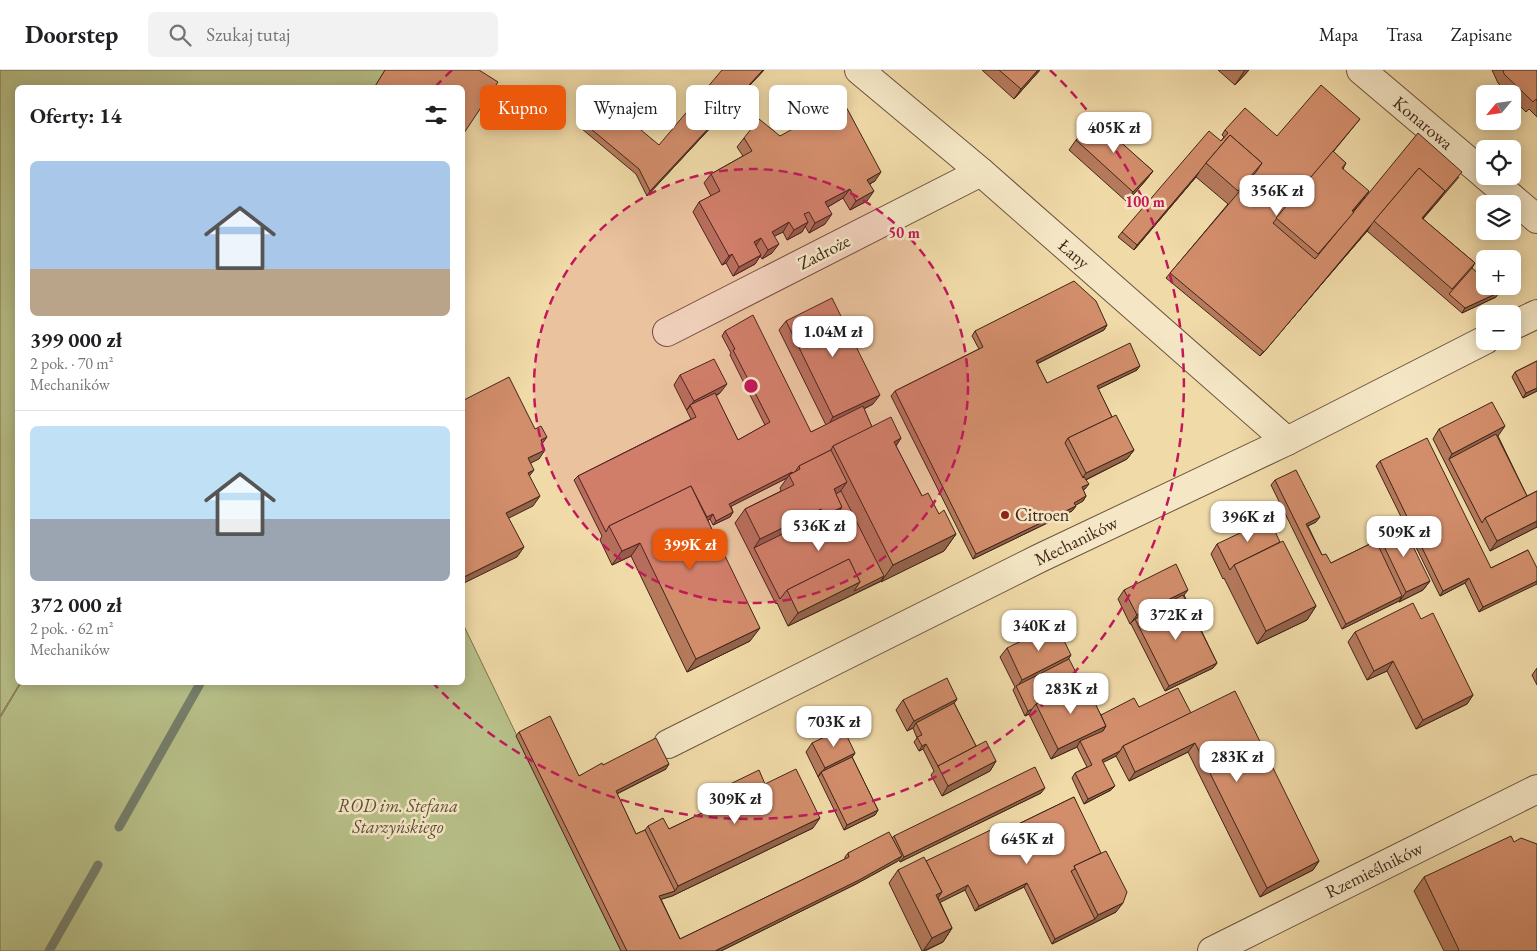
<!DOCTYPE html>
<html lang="pl">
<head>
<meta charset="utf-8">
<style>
  body { margin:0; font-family:"EB Garamond",serif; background:#f2f2f2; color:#202124; height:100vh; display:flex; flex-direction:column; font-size:19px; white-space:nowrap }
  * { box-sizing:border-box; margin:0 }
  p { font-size:16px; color:#757577 }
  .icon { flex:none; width:28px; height:28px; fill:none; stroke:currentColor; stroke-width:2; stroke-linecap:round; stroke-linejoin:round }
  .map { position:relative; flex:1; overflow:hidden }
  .drawer { position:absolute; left:15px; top:15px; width:450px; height:600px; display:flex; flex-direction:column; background:#fff; border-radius:8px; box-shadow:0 2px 12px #0003 }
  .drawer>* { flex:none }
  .hud { position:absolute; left:480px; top:15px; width:475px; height:45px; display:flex; gap:10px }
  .needle { width:32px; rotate:241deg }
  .tools { position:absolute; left:1476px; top:15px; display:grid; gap:10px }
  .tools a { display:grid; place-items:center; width:45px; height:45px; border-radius:8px; background:#fff; box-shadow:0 2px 12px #0003; font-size:25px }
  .price { position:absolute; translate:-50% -42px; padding:0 11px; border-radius:10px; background:#fff; color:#222; font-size:16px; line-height:32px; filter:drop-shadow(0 1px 2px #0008) }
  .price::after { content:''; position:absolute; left:50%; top:30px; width:15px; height:11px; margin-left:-8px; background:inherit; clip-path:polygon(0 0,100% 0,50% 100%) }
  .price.selected { background:#ea580c; color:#fff }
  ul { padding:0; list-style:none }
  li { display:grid; align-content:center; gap:10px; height:265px; padding:0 15px }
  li+li { border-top:1px solid #e0e0e0 }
  li span { display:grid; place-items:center; height:155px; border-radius:8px; color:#555 }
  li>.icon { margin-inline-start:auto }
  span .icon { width:90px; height:90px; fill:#fffc; stroke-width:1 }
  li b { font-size:21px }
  h2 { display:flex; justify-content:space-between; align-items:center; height:60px; padding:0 15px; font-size:21px }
  .pill { padding:0 18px; border-radius:8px; background:#fff; box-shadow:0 2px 12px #0003; font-size:18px; line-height:45px }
  .pill.selected { background:#ea580c; color:#fff }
  header { display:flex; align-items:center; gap:30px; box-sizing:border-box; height:70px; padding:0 25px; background:#fff; border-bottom:1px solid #e0e0e0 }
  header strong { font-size:24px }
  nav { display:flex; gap:28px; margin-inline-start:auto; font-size:18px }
  .search { width:350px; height:45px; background:#f2f2f2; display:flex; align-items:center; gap:12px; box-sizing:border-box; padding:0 18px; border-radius:8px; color:#757577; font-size:19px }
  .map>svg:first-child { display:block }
  .green { fill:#b8c089; stroke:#7c7351 }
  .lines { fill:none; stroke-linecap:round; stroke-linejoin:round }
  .stream { stroke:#767f6c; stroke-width:9 }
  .minor-casing { stroke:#6b533d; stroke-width:30 }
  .minor { stroke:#f5e7c6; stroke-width:28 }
  .wall { fill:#b5795c; stroke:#3f2619 }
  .shaded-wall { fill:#93634b; stroke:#3f2619 }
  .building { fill:#d28d6b; stroke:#3f2619 }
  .ring { fill:none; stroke:#c2185b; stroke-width:2.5; stroke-dasharray:9 6 }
  .poi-dot { fill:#8f2418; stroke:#f5e7c6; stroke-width:2 }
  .labels { text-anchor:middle; stroke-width:5; stroke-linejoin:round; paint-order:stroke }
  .street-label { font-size:18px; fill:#3f2619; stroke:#f5e7c6 }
  .poi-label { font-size:18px; fill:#3f2619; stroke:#f5e7c6; text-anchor:start }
  .park-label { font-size:18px; font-style:italic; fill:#5d4c35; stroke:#f5e7c6 }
  .centre { fill:#c2185b; stroke:#f5e7c6; stroke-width:2.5 }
  .ring-label { font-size:15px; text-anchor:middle; font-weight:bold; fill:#c2185b; stroke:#f5e7c6; stroke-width:5; stroke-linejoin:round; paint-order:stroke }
</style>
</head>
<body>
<header>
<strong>Doorstep</strong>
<div class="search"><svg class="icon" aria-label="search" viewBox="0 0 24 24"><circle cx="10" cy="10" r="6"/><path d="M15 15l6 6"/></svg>Szukaj tutaj</div>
<nav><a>Mapa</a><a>Trasa</a><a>Zapisane</a></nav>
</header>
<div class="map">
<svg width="1537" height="881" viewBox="0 0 1537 881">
  <rect width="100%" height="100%" fill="#f0daa8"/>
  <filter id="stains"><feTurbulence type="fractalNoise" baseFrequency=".004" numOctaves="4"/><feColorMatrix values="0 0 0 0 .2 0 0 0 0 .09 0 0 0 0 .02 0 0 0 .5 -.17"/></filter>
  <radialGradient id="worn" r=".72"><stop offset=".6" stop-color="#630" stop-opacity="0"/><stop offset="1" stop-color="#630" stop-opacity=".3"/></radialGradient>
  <g class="green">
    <polygon points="0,0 385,0 374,18 18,18 18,612 20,613 0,646"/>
    <polygon points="463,554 621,881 0,881 0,648 21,613 462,612"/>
  </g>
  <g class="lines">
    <g class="stream">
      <polyline points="119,757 201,612"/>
      <polyline points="49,881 98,795"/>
    </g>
    <defs>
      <g id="minor">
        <polyline points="859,0 981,102 1287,371"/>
        <polyline points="1361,0 1485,105"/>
        <polyline points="1486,106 1537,149"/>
        <polyline points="1512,256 1537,244"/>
        <polyline points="667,262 981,102"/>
        <polyline points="668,674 1040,488 1287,371 1485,270"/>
        <polyline points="1212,881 1537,719"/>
      </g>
    </defs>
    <use href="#minor" class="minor-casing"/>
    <use href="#minor" class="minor"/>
  </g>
  <g class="wall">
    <polygon points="764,0 647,126 636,104 582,59 585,54 659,75"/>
    <polygon points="982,0 1040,0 1014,29"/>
    <polygon points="1218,0 1249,0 1235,15"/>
    <polygon points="1492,0 1537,0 1537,47 1529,39 1526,42 1512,28 1512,24 1508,24 1498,13"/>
    <polygon points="1360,49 1333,82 1346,93 1343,99 1362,131 1353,142 1459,107 1423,149 1475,193 1472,198 1496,227 1462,243 1367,161 1368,160 1260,286 1166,208 1228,134 1196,107 1134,180 1118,167 1122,162 1221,71 1224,67 1222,65 1225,60 1277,66"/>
    <polygon points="1111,53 1106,60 1153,101 1146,110 1127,132 1069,80 1076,70"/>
    <polygon points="780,66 875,111 870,114 867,131 850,140 843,128 828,137 825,154 809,163 805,156 802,162 787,170 783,162 774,166 772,183 762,189 760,186 755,194 733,206 726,193 722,195 693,142 699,132 711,126 704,113 711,104 743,86 737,77 744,68"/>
    <polygon points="786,251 873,334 864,339 872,357 901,368 896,376 922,426 939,444 956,464 944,481 788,556 777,533 776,534 735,453 745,439 781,421 780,418 787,408 731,436 733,442 730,447 713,455 710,449 708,450 750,571 687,602 631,486 612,495 600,470 602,466 574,410 578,406 691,349 674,315 680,305 720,323 716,326 738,370 765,355 730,285 731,283 722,266 725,261 811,362 826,355 779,260"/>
    <polygon points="1107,255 1104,260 1037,294 1047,313 1137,300 1098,319 1112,347 1134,380 1127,389 1086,410 1085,419 1083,420 1086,426 1083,431 1075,435 1076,436 1072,441 973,489 891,326 895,321 979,279 972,266 975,261"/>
    <polygon points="1537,291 1537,321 1523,328 1512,307 1515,302"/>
    <polygon points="1439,359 1498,366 1527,426 1537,421 1537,457 1490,481 1433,369"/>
    <polygon points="1380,391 1491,498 1528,480 1479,542 1465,513 1440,526 1376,396"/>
    <polygon points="1275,410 1316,452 1308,456 1322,485 1331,493 1374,472 1379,466 1430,511 1423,520 1399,532 1399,531 1342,559 1271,415"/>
    <polygon points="1280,472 1316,536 1307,550 1257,574 1224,508 1223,509 1211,484 1217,474"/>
    <polygon points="1124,520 1184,525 1217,593 1213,598 1165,621 1131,554 1130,554 1118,529"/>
    <polygon points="1421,549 1473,625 1467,634 1416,659 1387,601 1367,610 1348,572 1355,562"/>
    <polygon points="1007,578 1068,590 1101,645 1139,637 1191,643 1319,791 1313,800 1260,827 1188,682 1129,711 1116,686 1103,692 1111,720 1084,734 1072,708 1075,703 1087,697 1077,677 1051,689 1029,644 1025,646 1013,620 1015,617 1000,587"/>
    <polygon points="1537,598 1537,615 1532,605"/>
    <polygon points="957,629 954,633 976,676 996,691 990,701 942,726 931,705 934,701 923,679 919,681 914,672 917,668 913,658 907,661 896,640 903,630"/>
    <polygon points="519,662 579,706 603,695 666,699 617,724 636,764 645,760 648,756 669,759 721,734 717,727 724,717 765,714 813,758 672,826 661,829 680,869 845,789 845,787 848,783 892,768 894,766 1041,723 900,792 899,790 898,791 856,814 721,881 621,881 516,666"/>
    <polygon points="812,673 855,683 852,687 878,740 875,745 844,760 806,682"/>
    <polygon points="1074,727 1116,842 1052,874 1024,817 975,841 965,820 940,832 952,858 943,872 925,881 922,881 889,813 898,800 926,791 1002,762"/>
    <polygon points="1514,772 1537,881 1444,881 1414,821 1424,807"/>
  </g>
  <g class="shaded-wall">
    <polygon points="763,0 764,0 647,126 650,121"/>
    <polygon points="1038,0 1040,0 1014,29 1021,19"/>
    <polygon points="1245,0 1249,0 1235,15"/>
    <polygon points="1153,101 1146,110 1127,132 1133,122"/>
    <polygon points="881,102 875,111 860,119 867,110"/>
    <polygon points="1199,102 1196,107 1134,180 1137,175"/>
    <polygon points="850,119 843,128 819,142 825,132"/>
    <polygon points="874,121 867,131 850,140 856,131"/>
    <polygon points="1369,121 1362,131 1345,151 1352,141"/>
    <polygon points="1445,121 1439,130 1415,157 1422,148"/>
    <polygon points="832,144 825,154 809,163 815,153"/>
    <polygon points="789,152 783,162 765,171 772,162"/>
    <polygon points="808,152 802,162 787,170 794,160"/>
    <polygon points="1371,155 1368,160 1260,286 1264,282"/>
    <polygon points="761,168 755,177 754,172"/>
    <polygon points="779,174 772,183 762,189 768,180"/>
    <polygon points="732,184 726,193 722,195 729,186"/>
    <polygon points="761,185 755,194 733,206 739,197"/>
    <polygon points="1500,222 1496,227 1462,243 1465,238"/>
    <polygon points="1107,255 1104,260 1032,296 1036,291"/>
    <polygon points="1140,296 1137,300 1094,321 1097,316"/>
    <polygon points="727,314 720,323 692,338 690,335 687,340 694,331"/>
    <polygon points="1537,318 1537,321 1523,328 1526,323"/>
    <polygon points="880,325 873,334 827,357 833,347"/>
    <polygon points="1505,356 1498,366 1450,391 1449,389 1452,384"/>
    <polygon points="547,367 540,377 541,370"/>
    <polygon points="901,368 889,386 894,372"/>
    <polygon points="545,380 539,389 521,398 528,388"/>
    <polygon points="1134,380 1127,389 1079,413 1086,403"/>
    <polygon points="534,400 527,409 528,403"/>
    <polygon points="792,402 787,408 726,439 729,434"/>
    <polygon points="847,412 837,426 834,419"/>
    <polygon points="1089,414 1085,419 1078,422 1082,417"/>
    <polygon points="540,426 533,436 499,453 506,443"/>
    <polygon points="1086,426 1083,431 1071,438 1074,433"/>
    <polygon points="1076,436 1072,441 973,489 976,484"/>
    <polygon points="842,437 833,450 814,459 824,446"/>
    <polygon points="821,439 811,453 754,478 760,469"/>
    <polygon points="733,442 730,447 713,455 716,451"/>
    <polygon points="713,444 710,449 695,457 698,452"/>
    <polygon points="1320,447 1316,452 1303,458 1306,454"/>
    <polygon points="1537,451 1537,457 1490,481 1497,471"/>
    <polygon points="956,464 944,481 881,512 893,495"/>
    <polygon points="640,473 631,486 612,495 622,481"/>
    <polygon points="524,477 517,487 462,514 462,508"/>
    <polygon points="884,506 881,511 788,556 798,543 860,512"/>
    <polygon points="1469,508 1465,513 1440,526 1443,521"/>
    <polygon points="1430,511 1423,520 1399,532 1406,522"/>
    <polygon points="1537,511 1537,514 1479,542 1483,537"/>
    <polygon points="1188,520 1181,529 1135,549 1130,554 1137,545"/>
    <polygon points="1402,526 1399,531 1342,559 1346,554"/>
    <polygon points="1316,536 1307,550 1257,574 1266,561"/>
    <polygon points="760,558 750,571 687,602 696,589"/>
    <polygon points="1071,585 1065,595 1017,617 1022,610"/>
    <polygon points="1393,591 1387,601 1367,610 1374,601"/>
    <polygon points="1217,593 1213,598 1165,621 1169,616"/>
    <polygon points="1473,625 1467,634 1416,659 1423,650"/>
    <polygon points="957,629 951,638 916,653 913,658 907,661 914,651"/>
    <polygon points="1032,639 1029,644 1025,646 1028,641"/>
    <polygon points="1106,656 1100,666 1080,671 1077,677 1051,689 1058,679"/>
    <polygon points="1195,673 1188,682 1129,711 1135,702"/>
    <polygon points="926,674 923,679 919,681 922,676"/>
    <polygon points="1120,681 1116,686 1098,695 1102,690"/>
    <polygon points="855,683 849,692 821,702 818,707 825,698"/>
    <polygon points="996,691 990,701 942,726 948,716"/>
    <polygon points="669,694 666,699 612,726 616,721"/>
    <polygon points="1115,716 1111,720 1084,734 1088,729"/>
    <polygon points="1045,718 1041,723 900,792 904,787"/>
    <polygon points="878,740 875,745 844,760 847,755"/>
    <polygon points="820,748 813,758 672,826 656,831 659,826 675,821 678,816"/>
    <polygon points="902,786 898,791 856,814 721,881 715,881"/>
    <polygon points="1319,791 1313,800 1260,827 1267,818"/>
    <polygon points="1027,813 1024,817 975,841 979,836"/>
    <polygon points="968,815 965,820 927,839 936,825 942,822"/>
    <polygon points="1123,833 1116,842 1052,874 1055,869 1095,849 1098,845"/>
    <polygon points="952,858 943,872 923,881 932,868"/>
  </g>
  <g class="building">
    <polygon points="385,0 479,0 498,12 462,66 462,18 374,18"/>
    <polygon points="722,0 763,0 650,121 639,99 585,54 605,30 659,75"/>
    <polygon points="999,0 1038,0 1021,19"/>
    <polygon points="1503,0 1537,0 1537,31 1536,29 1533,32 1504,4"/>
    <polygon points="1321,15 1360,49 1273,153 1315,189 1418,63 1462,102 1442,125 1445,121 1419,98 1264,282 1170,203 1256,102 1262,93 1230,65 1206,93 1199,102 1137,175 1122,162 1209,61 1221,71 1228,63 1225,60 1245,38 1277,66"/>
    <polygon points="843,31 881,102 867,110 874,121 856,131 850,119 825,132 832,144 815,153 809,142 804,144 808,152 794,160 789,152 772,162 779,174 768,180 761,168 754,172 761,185 739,197 732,184 729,186 699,132 720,121 711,104 752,81 744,68 759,49 780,66"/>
    <polygon points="1100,44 1111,53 1106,59 1153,101 1133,122 1076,70"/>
    <polygon points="1230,65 1262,93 1238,121 1206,93"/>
    <polygon points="1333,81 1346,93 1342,98 1369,121 1352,141 1354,142 1318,184 1276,148"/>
    <polygon points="1419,98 1445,121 1422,148 1475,193 1452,219 1374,151"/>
    <polygon points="1472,198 1485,209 1485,216 1493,216 1500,222 1465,238 1449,224"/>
    <polygon points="1074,211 1096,231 1107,255 1036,291 1047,313 1130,273 1140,296 1097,316 1112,347 1068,368 1065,373 1083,408 1084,407 1089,414 1082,417 1086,426 1074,433 1076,436 976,484 895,321 983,277 975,261"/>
    <polygon points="832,228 880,325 833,347 786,251"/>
    <polygon points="753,245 811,362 863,336 872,357 833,376 831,380 799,396 795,402 792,403 792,402 729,434 733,442 716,451 713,444 707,447 691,416 609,456 606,462 578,406 696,347 690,335 715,323 738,370 770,352 733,280 735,279 725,261"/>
    <polygon points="714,289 727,314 694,331 680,305"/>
    <polygon points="1537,291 1537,318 1526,323 1515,302"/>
    <polygon points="509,307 535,359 541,356 547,367 541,370 545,380 528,388 534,400 528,403 540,426 506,443 524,477 462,508 462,331"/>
    <polygon points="1492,332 1505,356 1452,384 1439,359"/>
    <polygon points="1116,345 1134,380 1086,403 1068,368"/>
    <polygon points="891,347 901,368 894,372 922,426 928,423 939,444 944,440 956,464 893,495 833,376"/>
    <polygon points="1496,364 1527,426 1485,448 1482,453 1449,389"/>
    <polygon points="1427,368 1491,498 1528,480 1537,498 1537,511 1483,537 1469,508 1443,521 1380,391"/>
    <polygon points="831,380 847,412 834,419 842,437 824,446 821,439 760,469 745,439 794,415 789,405 800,399 799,396"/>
    <polygon points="1296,400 1320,447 1306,454 1322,485 1326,484 1331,493 1376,471 1402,526 1346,554 1275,410"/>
    <polygon points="691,416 760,558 696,589 640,473 622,481 609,456"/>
    <polygon points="841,421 884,506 854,521 860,512 849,489 787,520 780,529 754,478 815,448 818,455 836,446 842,437 836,424"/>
    <polygon points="1537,421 1537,451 1497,471 1485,448"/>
    <polygon points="1269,449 1280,472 1234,495 1230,500 1217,474"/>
    <polygon points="1402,454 1430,511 1406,522 1379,466"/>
    <polygon points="1283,471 1316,536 1266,561 1234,495"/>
    <polygon points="849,489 860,512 798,543 787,520"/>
    <polygon points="1176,494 1188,520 1137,545 1124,520"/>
    <polygon points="1183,525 1217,593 1169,616 1135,549"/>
    <polygon points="1413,533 1421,549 1433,543 1473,625 1423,650 1393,591 1374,601 1355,562"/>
    <polygon points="1056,554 1071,585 1022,610 1007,578"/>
    <polygon points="1069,589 1081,612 1036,634 1032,639 1028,641 1016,616"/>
    <polygon points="947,608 957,629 914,651 903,630"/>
    <polygon points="1084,610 1106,656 1058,679 1036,634"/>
    <polygon points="1178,618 1191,643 1123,676 1120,681 1102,690 1115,716 1088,729 1075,703 1092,695 1080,671 1103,661 1106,656 1101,645 1134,628 1139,637"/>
    <polygon points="1235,621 1319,791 1267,818 1195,673 1135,702 1123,676"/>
    <polygon points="954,633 976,676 938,696 939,698 926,674 922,676 917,667 922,665 916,653"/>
    <polygon points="550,646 579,706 602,693 603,695 656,668 669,694 616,721 636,764 645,760 675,821 659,826 680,869 849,787 848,783 889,762 902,786 859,810 715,881 627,881 519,662"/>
    <polygon points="843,658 855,683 825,698 812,673"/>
    <polygon points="986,671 996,691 948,716 938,696"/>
    <polygon points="852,687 878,740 847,755 821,702"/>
    <polygon points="1035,697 1045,718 904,787 894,766"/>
    <polygon points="796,699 820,748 678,816 648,756 663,748 669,759 731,729 724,717 759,700 765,714"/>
    <polygon points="1074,727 1101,783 1074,796 1075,799 1071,801 1095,849 1055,869 1027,813 979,836 968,815 939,830 938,828 942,822 926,791 999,756 1002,762"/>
    <polygon points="1511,766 1514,772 1521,768 1537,774 1537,881 1458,881 1459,880 1424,807"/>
    <polygon points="1106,781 1127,822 1123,833 1098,845 1074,796"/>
    <polygon points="924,787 942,822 936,825 952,858 932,868 898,800"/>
  </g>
  <circle cx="751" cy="316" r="217" fill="#c2185b" fill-opacity=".12"/>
  <g class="ring">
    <circle cx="751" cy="316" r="217"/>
    <path d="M435 17A435 435 0 0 1 452 0M1050 0A435 435 0 1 1 433 613"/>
  </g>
  <circle class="poi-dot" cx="1005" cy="445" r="5"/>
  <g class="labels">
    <g class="street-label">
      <text transform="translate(1423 53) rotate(40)" y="6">Konarowa</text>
      <text transform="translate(824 182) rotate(-27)" y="6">Zadroże</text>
      <text transform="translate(1074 184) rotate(41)" y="6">Łany</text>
      <text transform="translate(1076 471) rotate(-26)" y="6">Mechaników</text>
      <text transform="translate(1374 800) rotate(-26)" y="6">Rzemieślników</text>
    </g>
    <g class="poi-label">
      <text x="1015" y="451">Citroen</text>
    </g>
    <g class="park-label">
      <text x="398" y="742">ROD im. Stefana<tspan x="398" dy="21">Starzyńskiego</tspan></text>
    </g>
  </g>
  <circle cx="751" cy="316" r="8" class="centre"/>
  <g class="ring-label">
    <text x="1145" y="137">100 m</text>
    <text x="904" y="168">50 m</text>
  </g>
  <rect width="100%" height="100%" filter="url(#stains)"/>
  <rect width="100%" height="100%" fill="url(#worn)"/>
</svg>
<div class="tools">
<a><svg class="needle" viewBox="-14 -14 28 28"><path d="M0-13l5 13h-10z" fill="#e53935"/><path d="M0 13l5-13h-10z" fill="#757577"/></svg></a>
<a><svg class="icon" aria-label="locate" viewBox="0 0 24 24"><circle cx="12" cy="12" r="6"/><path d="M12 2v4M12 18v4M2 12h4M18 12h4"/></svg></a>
<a><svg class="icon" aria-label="layers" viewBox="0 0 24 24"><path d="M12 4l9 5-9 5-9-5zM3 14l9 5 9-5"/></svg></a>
<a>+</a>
<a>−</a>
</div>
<b class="price" style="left:1114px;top:84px">405K zł</b>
<b class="price" style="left:1277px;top:147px">356K zł</b>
<b class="price" style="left:833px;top:288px">1.04M zł</b>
<b class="price" style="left:1248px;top:473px">396K zł</b>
<b class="price" style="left:819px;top:482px">536K zł</b>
<b class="price" style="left:1404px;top:488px">509K zł</b>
<b class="price selected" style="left:690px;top:501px">399K zł</b>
<b class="price" style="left:1176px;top:571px">372K zł</b>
<b class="price" style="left:1039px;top:582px">340K zł</b>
<b class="price" style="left:1071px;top:645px">283K zł</b>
<b class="price" style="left:834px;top:678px">703K zł</b>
<b class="price" style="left:1237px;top:713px">283K zł</b>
<b class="price" style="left:735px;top:755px">309K zł</b>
<b class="price" style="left:1027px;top:795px">645K zł</b>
<div class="hud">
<a class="pill selected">Kupno</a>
<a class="pill">Wynajem</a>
<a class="pill">Filtry</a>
<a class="pill">Nowe</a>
</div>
<section class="drawer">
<h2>Oferty: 14<svg class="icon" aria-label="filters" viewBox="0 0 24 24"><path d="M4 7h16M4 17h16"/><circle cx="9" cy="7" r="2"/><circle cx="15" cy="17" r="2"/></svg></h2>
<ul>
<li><span style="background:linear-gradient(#a9c7e8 70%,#b9a48a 0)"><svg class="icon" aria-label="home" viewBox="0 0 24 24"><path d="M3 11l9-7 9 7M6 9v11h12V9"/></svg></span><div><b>399 000 zł</b><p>2 pok. · 70 m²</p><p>Mechaników</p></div></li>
<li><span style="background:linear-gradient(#bfe0f5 60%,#9aa5b1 0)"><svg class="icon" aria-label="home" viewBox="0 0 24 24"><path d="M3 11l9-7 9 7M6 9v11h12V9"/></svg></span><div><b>372 000 zł</b><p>2 pok. · 62 m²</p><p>Mechaników</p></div></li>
</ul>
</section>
</div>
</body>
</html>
